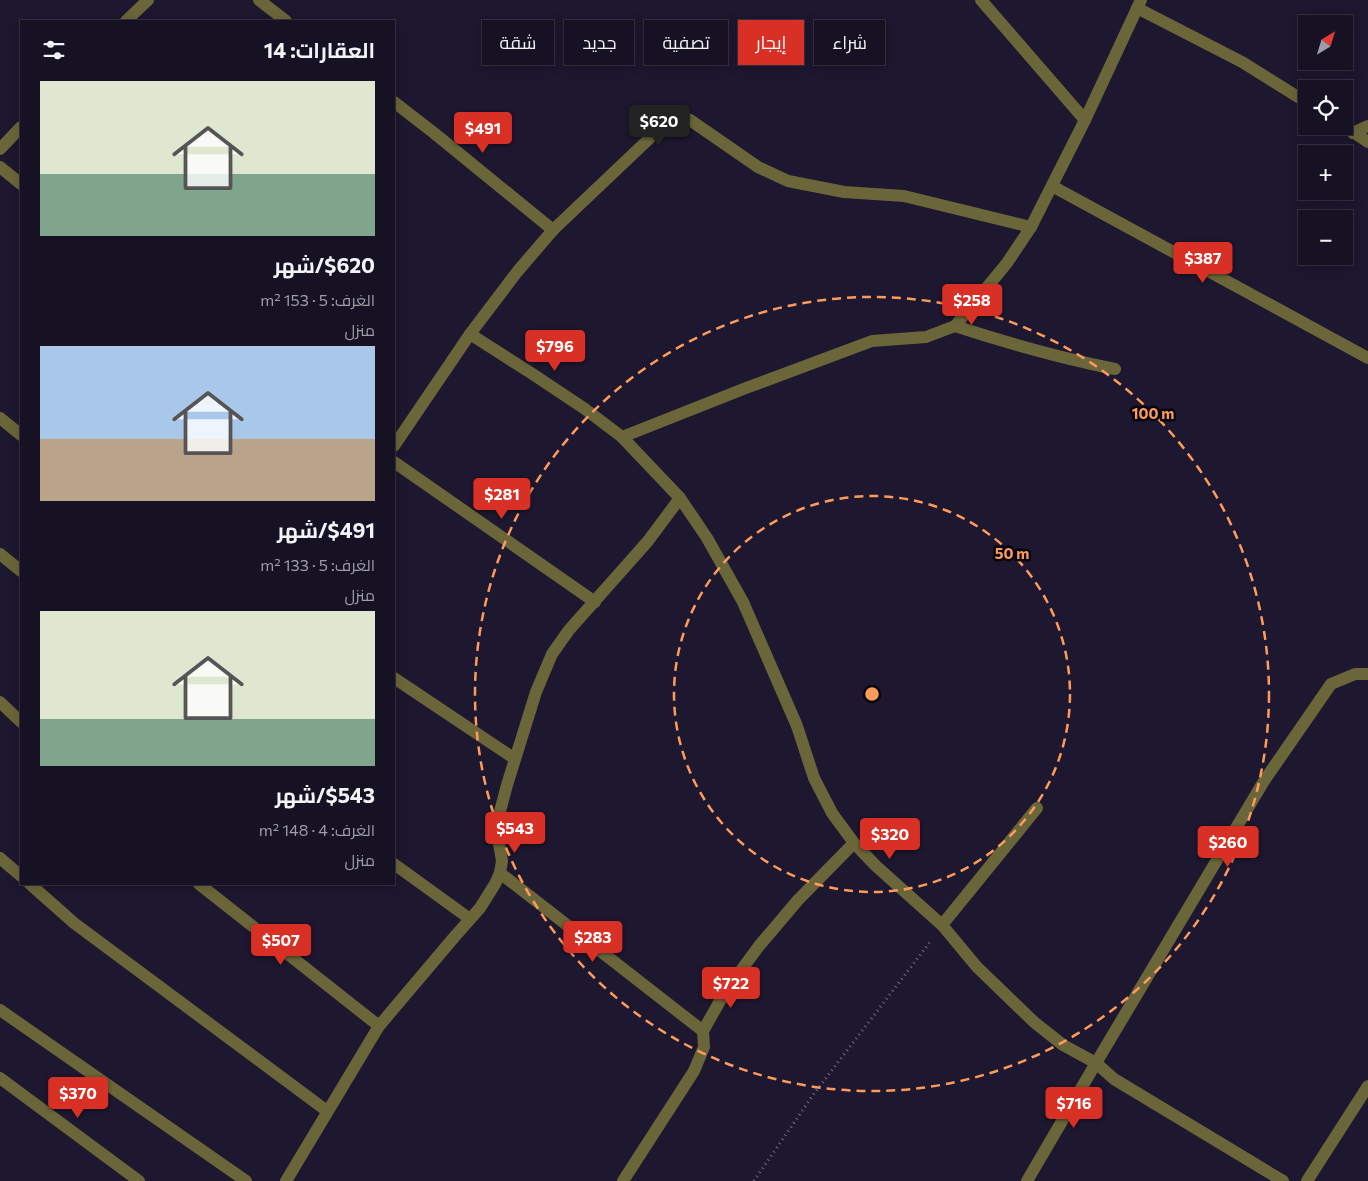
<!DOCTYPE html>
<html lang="ar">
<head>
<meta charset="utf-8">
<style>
  body { margin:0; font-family:Commissioner,Cairo,sans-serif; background:#1f1a2b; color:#f1f3f6; direction:rtl; height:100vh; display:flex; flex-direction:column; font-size:19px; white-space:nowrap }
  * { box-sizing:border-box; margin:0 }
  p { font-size:16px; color:#9e9da6 }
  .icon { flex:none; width:28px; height:28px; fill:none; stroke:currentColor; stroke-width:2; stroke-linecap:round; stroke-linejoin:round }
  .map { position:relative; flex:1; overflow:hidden; direction:ltr }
  .details { position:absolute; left:20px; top:20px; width:375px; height:865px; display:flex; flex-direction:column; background:#161123; border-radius:0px; box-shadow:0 2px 12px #0003,0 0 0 1px #353141; direction:rtl }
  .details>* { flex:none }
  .guide { position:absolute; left:410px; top:20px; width:475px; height:45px; direction:rtl; display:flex; gap:10px }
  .needle { width:32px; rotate:38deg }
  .tools { position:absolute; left:1298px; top:15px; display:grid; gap:10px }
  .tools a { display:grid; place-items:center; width:55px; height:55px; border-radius:0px; background:#161123; box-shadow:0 2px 12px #0003,0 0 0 1px #353141; font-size:25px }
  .price { position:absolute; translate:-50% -42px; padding:0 11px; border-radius:5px; background:#d93025; color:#fff; font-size:16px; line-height:32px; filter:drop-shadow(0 1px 2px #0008) }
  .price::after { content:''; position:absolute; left:50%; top:30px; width:15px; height:11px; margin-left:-8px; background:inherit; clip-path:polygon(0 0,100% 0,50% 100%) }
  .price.active { background:#222; color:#fff }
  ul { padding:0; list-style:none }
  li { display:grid; align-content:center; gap:10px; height:265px; padding:0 20px }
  li span { display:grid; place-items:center; height:155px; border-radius:0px; color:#555 }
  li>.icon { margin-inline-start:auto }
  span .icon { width:90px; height:90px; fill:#fffc; stroke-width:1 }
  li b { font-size:21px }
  h2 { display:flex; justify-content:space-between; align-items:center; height:60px; padding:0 20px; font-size:21px }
  .pill { padding:0 18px; border-radius:0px; background:#161123; box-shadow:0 2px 12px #0003,0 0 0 1px #353141; font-size:18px; line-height:45px }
  .pill.active { background:#d93025; color:#fff }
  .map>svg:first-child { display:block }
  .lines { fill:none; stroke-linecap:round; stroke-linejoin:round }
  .path { stroke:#736e83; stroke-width:3; stroke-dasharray:1 4; stroke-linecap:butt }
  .minor { stroke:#6b6639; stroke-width:12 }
  .ring { fill:none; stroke:#ff9b5a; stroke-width:2.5; stroke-dasharray:9 6 }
  .centre { fill:#ff9b5a; stroke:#07050e; stroke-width:2.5 }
  .ring-label { font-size:15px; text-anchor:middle; font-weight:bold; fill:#ff9b5a; stroke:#07050e; stroke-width:5; stroke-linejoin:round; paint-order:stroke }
</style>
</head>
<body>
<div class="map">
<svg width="1368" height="1181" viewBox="0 0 1368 1181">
  <rect width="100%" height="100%" fill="#1d172f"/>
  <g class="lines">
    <polyline class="path" points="754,1181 813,1095 930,942"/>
    <g class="minor">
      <polyline points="259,0 286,21"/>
      <polyline points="981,0 1085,120"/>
      <polyline points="1137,8 1242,62 1306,102"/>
      <polyline points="126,21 148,0"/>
      <polyline points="394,102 434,133 553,230"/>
      <polyline points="1344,126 1368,142"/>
      <polyline points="1353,133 1368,126"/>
      <polyline points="0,149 21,127"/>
      <polyline points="0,167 21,184"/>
      <polyline points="1052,186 1368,358"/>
      <path d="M955,326C1007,343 1060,358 1115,369"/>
      <polyline points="470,334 531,373 585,409 622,437 680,498 707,538 743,602 797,726 814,778 832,813 854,843 876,866 942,925 977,967 1034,1022 1063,1045 1096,1063 1114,1079 1283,1181"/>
      <polyline points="0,418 21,435"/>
      <polyline points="622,437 746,388 872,341 926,337 955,326 1007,263 1031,227 1085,120 1141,0"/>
      <polyline points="394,446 470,334 517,272 553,230 671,118 679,116 690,120 758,167 788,181 844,192 904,196 1031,227"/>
      <polyline points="394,462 595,602"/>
      <polyline points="0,554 21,571"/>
      <polyline points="394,678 515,759"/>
      <polyline points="0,702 21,722"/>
      <polyline points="0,858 21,876"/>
      <polyline points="394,864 470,919"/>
      <polyline points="500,873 703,1031"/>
      <polyline points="30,884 74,923 327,1111"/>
      <polyline points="199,884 379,1026"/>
      <polyline points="942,925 1037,808"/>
      <polyline points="0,1010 246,1181"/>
      <polyline points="0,1078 139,1181"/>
      <polyline points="286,1181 379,1026 456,935 480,908 495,884 500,873 502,861 497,832 498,819 507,785 536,692 552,654 569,630 648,541 680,498"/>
      <polyline points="623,1181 694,1071 704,1047 703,1031 725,992 759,946 798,900 854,843"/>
      <polyline points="1027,1181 1096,1063 1264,781 1331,684 1355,674 1368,674"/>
      <polyline points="1307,1181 1368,1086"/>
    </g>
  </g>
  <g class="ring">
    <circle cx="872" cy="694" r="198"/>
    <circle cx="872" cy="694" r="397"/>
  </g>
  <circle cx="872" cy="694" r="8" class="centre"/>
  <g class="ring-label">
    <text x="1153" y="419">100 m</text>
    <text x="1012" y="559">50 m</text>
  </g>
</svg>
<div class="tools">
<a><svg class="needle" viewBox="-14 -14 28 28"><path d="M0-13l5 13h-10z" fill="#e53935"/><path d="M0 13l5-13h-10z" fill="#9e9da6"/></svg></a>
<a><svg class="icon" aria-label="locate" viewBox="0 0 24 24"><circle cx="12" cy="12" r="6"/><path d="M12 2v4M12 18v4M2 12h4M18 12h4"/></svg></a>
<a>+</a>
<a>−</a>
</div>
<b class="price active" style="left:659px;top:147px">$620</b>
<b class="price" style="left:483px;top:154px">$491</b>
<b class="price" style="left:1203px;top:284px">$387</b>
<b class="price" style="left:972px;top:326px">$258</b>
<b class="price" style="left:555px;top:372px">$796</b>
<b class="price" style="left:502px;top:520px">$281</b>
<b class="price" style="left:515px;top:854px">$543</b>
<b class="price" style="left:890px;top:860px">$320</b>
<b class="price" style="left:1228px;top:868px">$260</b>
<b class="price" style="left:593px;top:963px">$283</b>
<b class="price" style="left:281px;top:966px">$507</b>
<b class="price" style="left:731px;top:1009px">$722</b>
<b class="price" style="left:78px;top:1119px">$370</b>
<b class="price" style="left:1074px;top:1129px">$716</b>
<div class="guide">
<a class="pill">شراء</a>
<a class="pill active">إيجار</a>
<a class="pill">تصفية</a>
<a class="pill">جديد</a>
<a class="pill">شقة</a>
</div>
<section class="details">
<h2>العقارات: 14<svg class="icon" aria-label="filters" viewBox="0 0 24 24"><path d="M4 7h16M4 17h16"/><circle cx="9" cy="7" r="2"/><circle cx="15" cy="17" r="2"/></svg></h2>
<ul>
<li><span style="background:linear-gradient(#dfe7d0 60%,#7fa58c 0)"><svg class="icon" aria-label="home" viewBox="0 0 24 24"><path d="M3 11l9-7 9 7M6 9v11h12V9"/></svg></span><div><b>$620/شهر</b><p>الغرف: 5 · 153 m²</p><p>منزل</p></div></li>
<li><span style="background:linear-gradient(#a9c7e8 60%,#b9a48a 0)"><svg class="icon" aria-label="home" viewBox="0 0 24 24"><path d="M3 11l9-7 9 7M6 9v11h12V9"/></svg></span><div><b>$491/شهر</b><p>الغرف: 5 · 133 m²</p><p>منزل</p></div></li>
<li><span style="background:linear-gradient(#dfe7d0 70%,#7fa58c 0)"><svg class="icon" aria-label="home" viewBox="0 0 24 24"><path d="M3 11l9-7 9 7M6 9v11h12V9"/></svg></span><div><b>$543/شهر</b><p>الغرف: 4 · 148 m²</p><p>منزل</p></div></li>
</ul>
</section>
</div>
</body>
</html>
